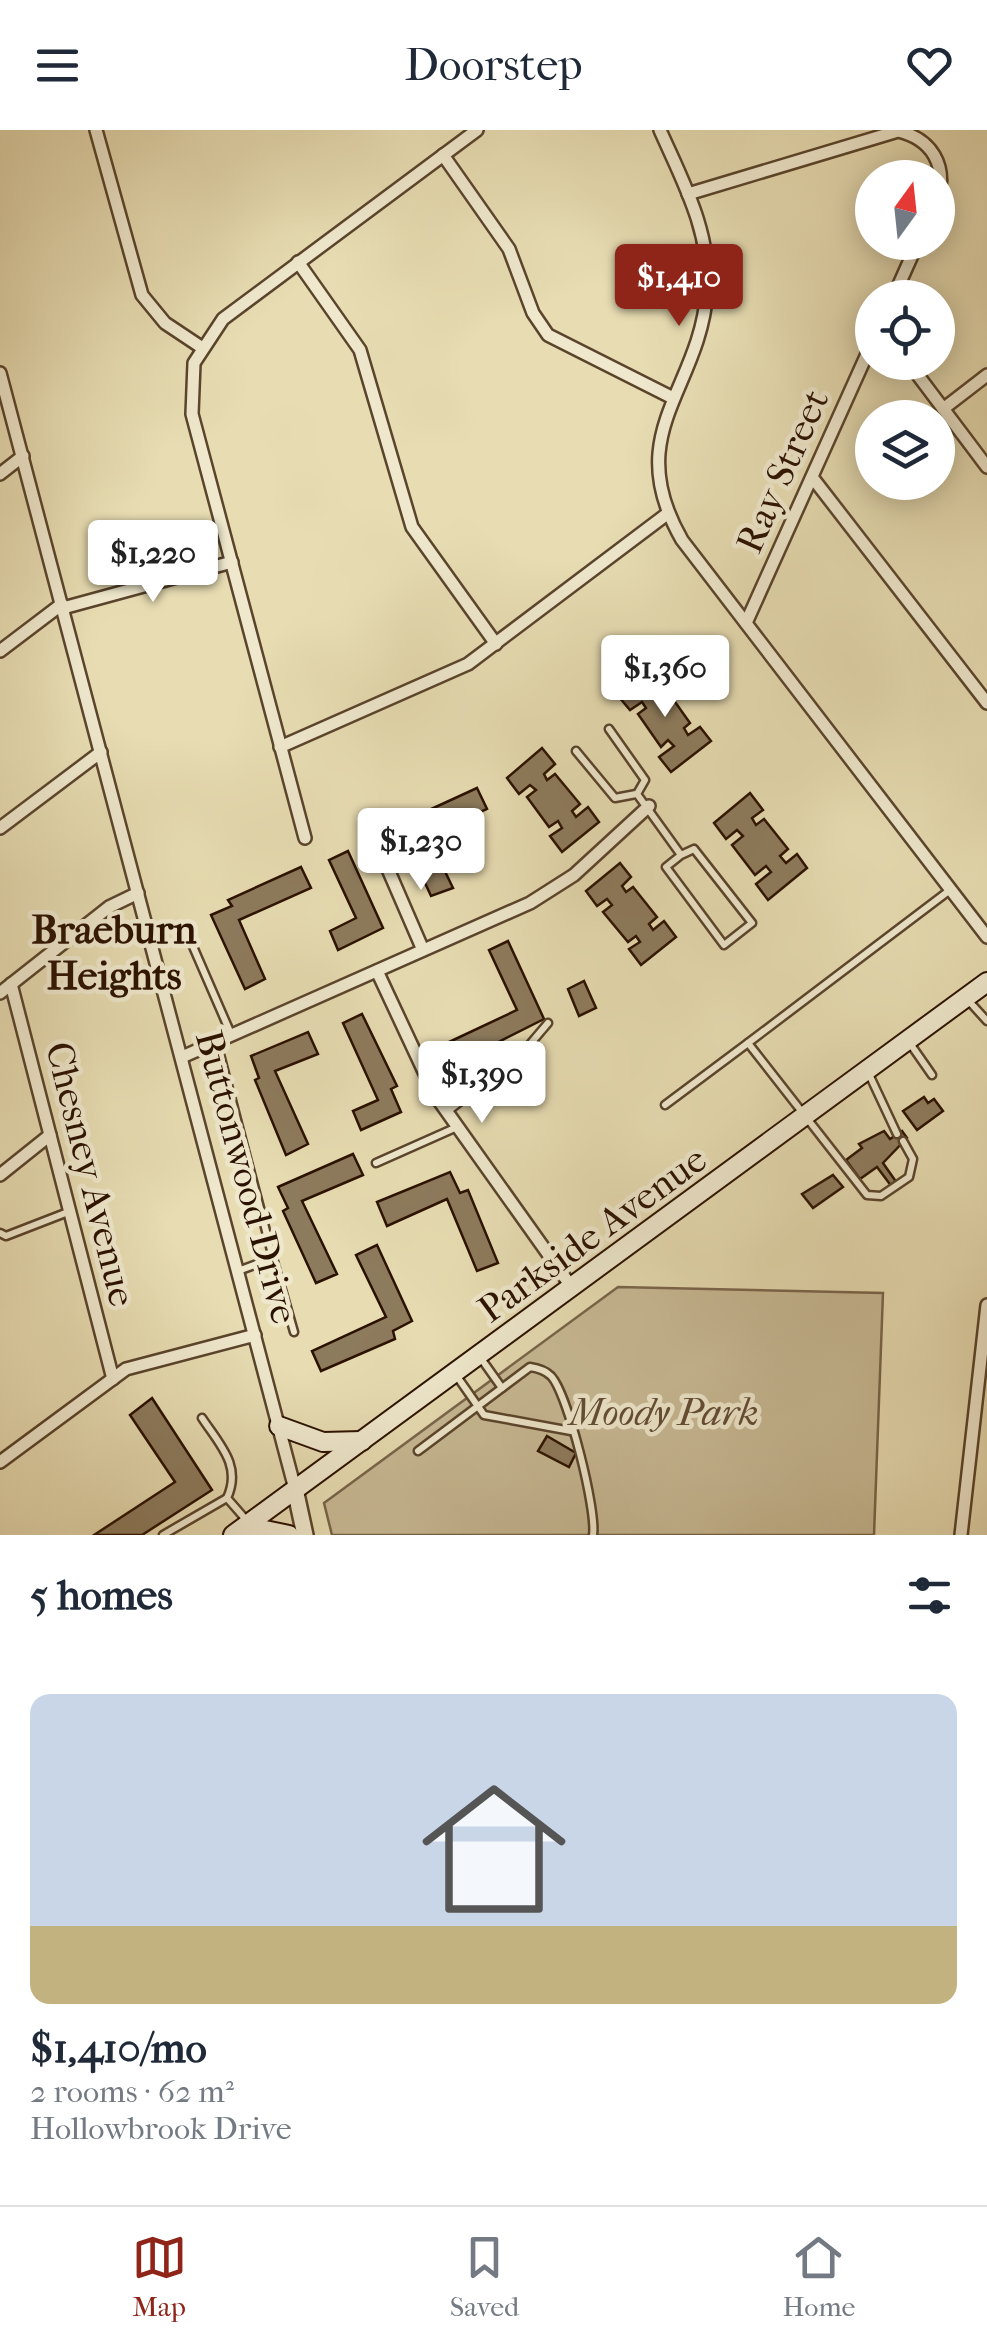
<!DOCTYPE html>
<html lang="en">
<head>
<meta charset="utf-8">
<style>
  body { margin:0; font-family:"IM FELL French Canon",serif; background:#f2f2f3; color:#1f2937; height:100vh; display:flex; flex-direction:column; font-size:38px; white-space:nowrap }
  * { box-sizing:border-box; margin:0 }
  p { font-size:32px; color:#747a83 }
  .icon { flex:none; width:55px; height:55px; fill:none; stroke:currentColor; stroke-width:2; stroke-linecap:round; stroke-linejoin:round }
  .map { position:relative; height:1405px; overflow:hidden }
  .details { display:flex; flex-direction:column; background:#fff; flex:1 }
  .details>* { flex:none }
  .needle { width:65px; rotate:15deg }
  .buttons { position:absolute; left:855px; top:30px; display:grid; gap:20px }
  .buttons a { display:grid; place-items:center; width:100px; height:100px; border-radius:50%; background:#fff; box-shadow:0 5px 25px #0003; font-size:50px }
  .price { position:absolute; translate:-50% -85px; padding:0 22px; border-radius:10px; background:#fff; color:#222; font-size:32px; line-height:65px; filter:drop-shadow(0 2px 5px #0008) }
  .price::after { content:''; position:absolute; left:50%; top:60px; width:30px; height:22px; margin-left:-15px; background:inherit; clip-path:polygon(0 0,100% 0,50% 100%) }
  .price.on { background:#8f2418; color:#fff }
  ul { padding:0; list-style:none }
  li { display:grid; align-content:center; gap:20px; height:530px; padding:0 30px }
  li+li { border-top:2px solid #e0e1e3 }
  li span { display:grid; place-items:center; height:310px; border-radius:20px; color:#555 }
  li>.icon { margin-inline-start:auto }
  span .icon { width:180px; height:180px; fill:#fffc; stroke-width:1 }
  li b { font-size:42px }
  h2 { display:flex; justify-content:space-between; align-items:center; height:120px; padding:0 30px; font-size:42px }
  header { display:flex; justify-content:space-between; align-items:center; height:130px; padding:0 30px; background:#fff; font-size:45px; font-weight:600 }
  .menu { display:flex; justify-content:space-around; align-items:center; height:140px; border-top:2px solid #e0e1e3; background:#fff; font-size:28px; color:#747a83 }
  .menu a { display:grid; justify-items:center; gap:5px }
  .menu .on { color:#8f2418 }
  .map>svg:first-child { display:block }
  .green { fill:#c7b994; stroke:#79654a; stroke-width:2.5 }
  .building { fill:#8d7b5d; stroke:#2b1100; stroke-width:2.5 }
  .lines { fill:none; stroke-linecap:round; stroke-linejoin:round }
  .service-casing { stroke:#5a442c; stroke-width:11 }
  .minor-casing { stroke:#5a442c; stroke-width:16 }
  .tertiary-casing { stroke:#5a442c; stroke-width:20 }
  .secondary-casing { stroke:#2b1100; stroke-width:22 }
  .service { stroke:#efe8cd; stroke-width:6 }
  .minor { stroke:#efe8cd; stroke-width:11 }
  .tertiary { stroke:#efe8cd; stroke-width:15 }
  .secondary { stroke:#efe8cd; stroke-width:18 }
  .labels { text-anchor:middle; stroke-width:9; stroke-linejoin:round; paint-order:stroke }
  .street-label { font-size:38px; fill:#2b1100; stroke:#efe8cd }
  .park-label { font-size:38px; font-style:italic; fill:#624c34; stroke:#efe8cd }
  .neighbourhood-label { font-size:40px; font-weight:bold; fill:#2b1100; stroke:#efe8cd }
</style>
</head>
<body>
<header><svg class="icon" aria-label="menu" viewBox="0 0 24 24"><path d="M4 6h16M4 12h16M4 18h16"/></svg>Doorstep<svg class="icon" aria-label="heart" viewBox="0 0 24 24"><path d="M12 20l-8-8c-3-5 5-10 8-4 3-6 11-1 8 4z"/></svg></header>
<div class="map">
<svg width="987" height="1405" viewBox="0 0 987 1405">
  <rect width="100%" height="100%" fill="#e7dcb2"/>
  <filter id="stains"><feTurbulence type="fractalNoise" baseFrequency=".002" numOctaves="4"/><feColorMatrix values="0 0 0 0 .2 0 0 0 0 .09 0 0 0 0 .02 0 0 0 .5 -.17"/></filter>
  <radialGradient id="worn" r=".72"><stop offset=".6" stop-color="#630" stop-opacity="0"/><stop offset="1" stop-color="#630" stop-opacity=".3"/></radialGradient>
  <polygon class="green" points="618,1157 883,1163 874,1405 332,1405 324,1373"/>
  <g class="building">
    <polygon points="655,538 667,553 656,563 661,568 668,562 690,593 684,598 688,605 700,597 711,611 671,642 659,627 674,616 668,610 661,617 638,584 646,578 642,572 630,580 619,567"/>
    <polygon points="542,618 555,634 544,644 547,650 555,644 580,674 572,681 576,687 588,677 599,692 562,722 550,706 562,698 558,691 549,697 527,667 536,660 530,655 519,664 507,648"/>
    <polygon points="477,658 487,679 428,706 453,758 431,766 408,716 412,713 403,692"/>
    <polygon points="750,663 763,680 752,688 756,695 764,689 788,719 780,726 786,733 797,724 807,738 768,770 756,754 771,742 766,736 755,745 732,715 743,706 737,700 726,709 714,693"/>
    <polygon points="348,721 383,798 338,820 330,801 356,788 329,730"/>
    <polygon points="620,733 631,747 622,756 626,762 633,757 657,787 649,794 653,800 664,791 676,807 641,835 629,819 640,812 636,806 628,812 603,782 612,775 607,769 597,776 586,761"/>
    <polygon points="301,737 311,758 239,790 265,849 245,859 211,785 232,776 228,770"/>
    <polygon points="508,811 544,889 455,934 447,913 517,880 489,820"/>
    <polygon points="584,851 596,878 579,886 568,859"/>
    <polygon points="362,884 397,956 391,959 401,982 361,1000 353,981 378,970 343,893"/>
    <polygon points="308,902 318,924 275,941 308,1014 286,1025 255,950 259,948 251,926"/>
    <polygon points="924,967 928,973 934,969 943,981 917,1000 903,981"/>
    <polygon points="884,1001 890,1009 902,1001 907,1008 883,1033 897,1053 892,1057 877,1037 860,1049 846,1030 862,1018 859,1014"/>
    <polygon points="353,1024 363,1045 302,1071 337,1144 316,1153 283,1081 288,1078 278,1057"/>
    <polygon points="450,1042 460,1063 468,1060 498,1133 477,1141 447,1069 387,1096 377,1072"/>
    <polygon points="833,1045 843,1057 813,1078 802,1064"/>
    <polygon points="377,1115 412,1191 393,1201 395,1209 321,1241 312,1221 386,1187 356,1125"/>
    <polygon points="152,1268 212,1360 142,1405 94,1405 175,1352 130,1285"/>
    <polygon points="547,1306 576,1323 569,1337 538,1321"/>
  </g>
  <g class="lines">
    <defs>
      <g id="service">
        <polyline points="609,599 645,650 637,664 681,725 694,719 752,793 724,815 666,737 681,725"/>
        <polyline points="576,621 615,668 636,664"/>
        <polyline points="188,805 231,904"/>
        <polyline points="967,869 987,891"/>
        <polyline points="909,912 932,945"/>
        <polyline points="217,913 273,1128 238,1141"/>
        <polyline points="868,942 897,1004"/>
        <polyline points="665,975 748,913"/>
        <polyline points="448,981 520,926 548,893"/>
        <polyline points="903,1011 913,1029 909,1047 881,1066 867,1065 748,913 950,760"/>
        <polyline points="376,1033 457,997"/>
        <polyline points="0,1103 6,1106 68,1082"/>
        <polyline points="273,1128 294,1202"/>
        <polyline points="480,1227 502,1258"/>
        <polyline points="456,1245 484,1285 571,1301"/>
        <path d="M202,1288C220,1315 242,1336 227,1368L248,1392"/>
        <path d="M418,1321L530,1237C537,1238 546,1241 551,1246C568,1264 597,1381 593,1405"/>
        <polyline points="163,1405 227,1368"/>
      </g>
      <g id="minor">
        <polyline points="96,0 142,165 165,193 201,217"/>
        <path d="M660,0C683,52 711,102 707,161C700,261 620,302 682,410L987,807"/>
        <polyline points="443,25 509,119 533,183 548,205 673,268"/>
        <path d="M688,64L898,1C932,9 947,35 938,69"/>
        <polyline points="298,132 360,220 412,397 496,514"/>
        <polyline points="893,168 918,112"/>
        <polyline points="908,232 987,337"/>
        <polyline points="0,243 295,1359"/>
        <polyline points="943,279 987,245"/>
        <polyline points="0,344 23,326"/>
        <polyline points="812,347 987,573"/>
        <polyline points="63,478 232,432"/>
        <polyline points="746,493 872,213"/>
        <polyline points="0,521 62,474"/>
        <polyline points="280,617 468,534 667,384"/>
        <polyline points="0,698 101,622"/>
        <polyline points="305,708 192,284 194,233 223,189 477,0"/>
        <polyline points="381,723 423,820"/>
        <polyline points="377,841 435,965 573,1159"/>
        <polyline points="11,854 113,1249"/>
        <polyline points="0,863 109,777 138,763"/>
        <polyline points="182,927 530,773 574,745 649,676"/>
        <polyline points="0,1045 50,1005"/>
        <polyline points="0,1332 126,1239 255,1205"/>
        <polyline points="961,1405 987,1175"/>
      </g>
      <polyline id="tertiary" points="295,1359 305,1405"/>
      <g id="secondary">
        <polyline points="279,1296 323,1312 362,1311"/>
        <polyline points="240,1403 265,1400 289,1405"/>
        <polyline points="233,1405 987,852"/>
      </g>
    </defs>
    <use href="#service" class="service-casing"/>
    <use href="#minor" class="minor-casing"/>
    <use href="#tertiary" class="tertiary-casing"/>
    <use href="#secondary" class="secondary-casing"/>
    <use href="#service" class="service"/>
    <use href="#minor" class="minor"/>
    <use href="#tertiary" class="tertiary"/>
    <use href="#secondary" class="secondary"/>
  </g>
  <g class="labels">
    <g class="street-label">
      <text transform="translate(782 341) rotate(-66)" y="13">Ray Street</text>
      <text transform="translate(91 1044) rotate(76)" y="13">Chesney Avenue</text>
      <text transform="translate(247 1047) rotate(75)" y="13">Buttonwood Drive</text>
      <text transform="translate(592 1104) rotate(-36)" y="13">Parkside Avenue</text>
    </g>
    <g class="park-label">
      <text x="664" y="1295">Moody Park</text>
    </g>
    <g class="neighbourhood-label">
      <text x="114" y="813">Braeburn<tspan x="114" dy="46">Heights</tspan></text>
    </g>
  </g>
  <rect width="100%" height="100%" filter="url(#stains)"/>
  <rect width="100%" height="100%" fill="url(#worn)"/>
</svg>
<div class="buttons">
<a><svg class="needle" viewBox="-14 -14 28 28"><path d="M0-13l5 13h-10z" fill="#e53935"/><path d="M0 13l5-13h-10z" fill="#747a83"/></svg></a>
<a><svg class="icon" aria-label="locate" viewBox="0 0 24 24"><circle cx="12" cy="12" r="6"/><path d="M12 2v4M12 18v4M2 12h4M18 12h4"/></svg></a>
<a><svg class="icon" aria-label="layers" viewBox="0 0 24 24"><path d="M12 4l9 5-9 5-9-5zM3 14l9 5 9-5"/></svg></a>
</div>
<b class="price on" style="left:679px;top:199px">$1,410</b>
<b class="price" style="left:153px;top:475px">$1,220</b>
<b class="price" style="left:665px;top:590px">$1,360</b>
<b class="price" style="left:421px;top:763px">$1,230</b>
<b class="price" style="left:482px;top:996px">$1,390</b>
</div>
<section class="details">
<h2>5 homes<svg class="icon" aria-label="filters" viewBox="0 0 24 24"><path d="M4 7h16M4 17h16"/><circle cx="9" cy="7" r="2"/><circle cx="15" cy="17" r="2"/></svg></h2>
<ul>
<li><span style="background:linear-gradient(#c9d6e8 75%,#c2b280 0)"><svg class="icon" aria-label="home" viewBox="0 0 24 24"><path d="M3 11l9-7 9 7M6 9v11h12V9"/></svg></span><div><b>$1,410/mo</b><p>2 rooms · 62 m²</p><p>Hollowbrook Drive</p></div></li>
</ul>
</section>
<nav class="menu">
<a class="on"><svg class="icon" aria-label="map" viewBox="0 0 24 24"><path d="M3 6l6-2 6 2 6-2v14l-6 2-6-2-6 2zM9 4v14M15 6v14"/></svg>Map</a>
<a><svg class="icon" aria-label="saved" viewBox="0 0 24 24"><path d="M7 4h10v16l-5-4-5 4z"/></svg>Saved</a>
<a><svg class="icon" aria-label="home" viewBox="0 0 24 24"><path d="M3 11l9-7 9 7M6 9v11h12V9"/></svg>Home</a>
</nav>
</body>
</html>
